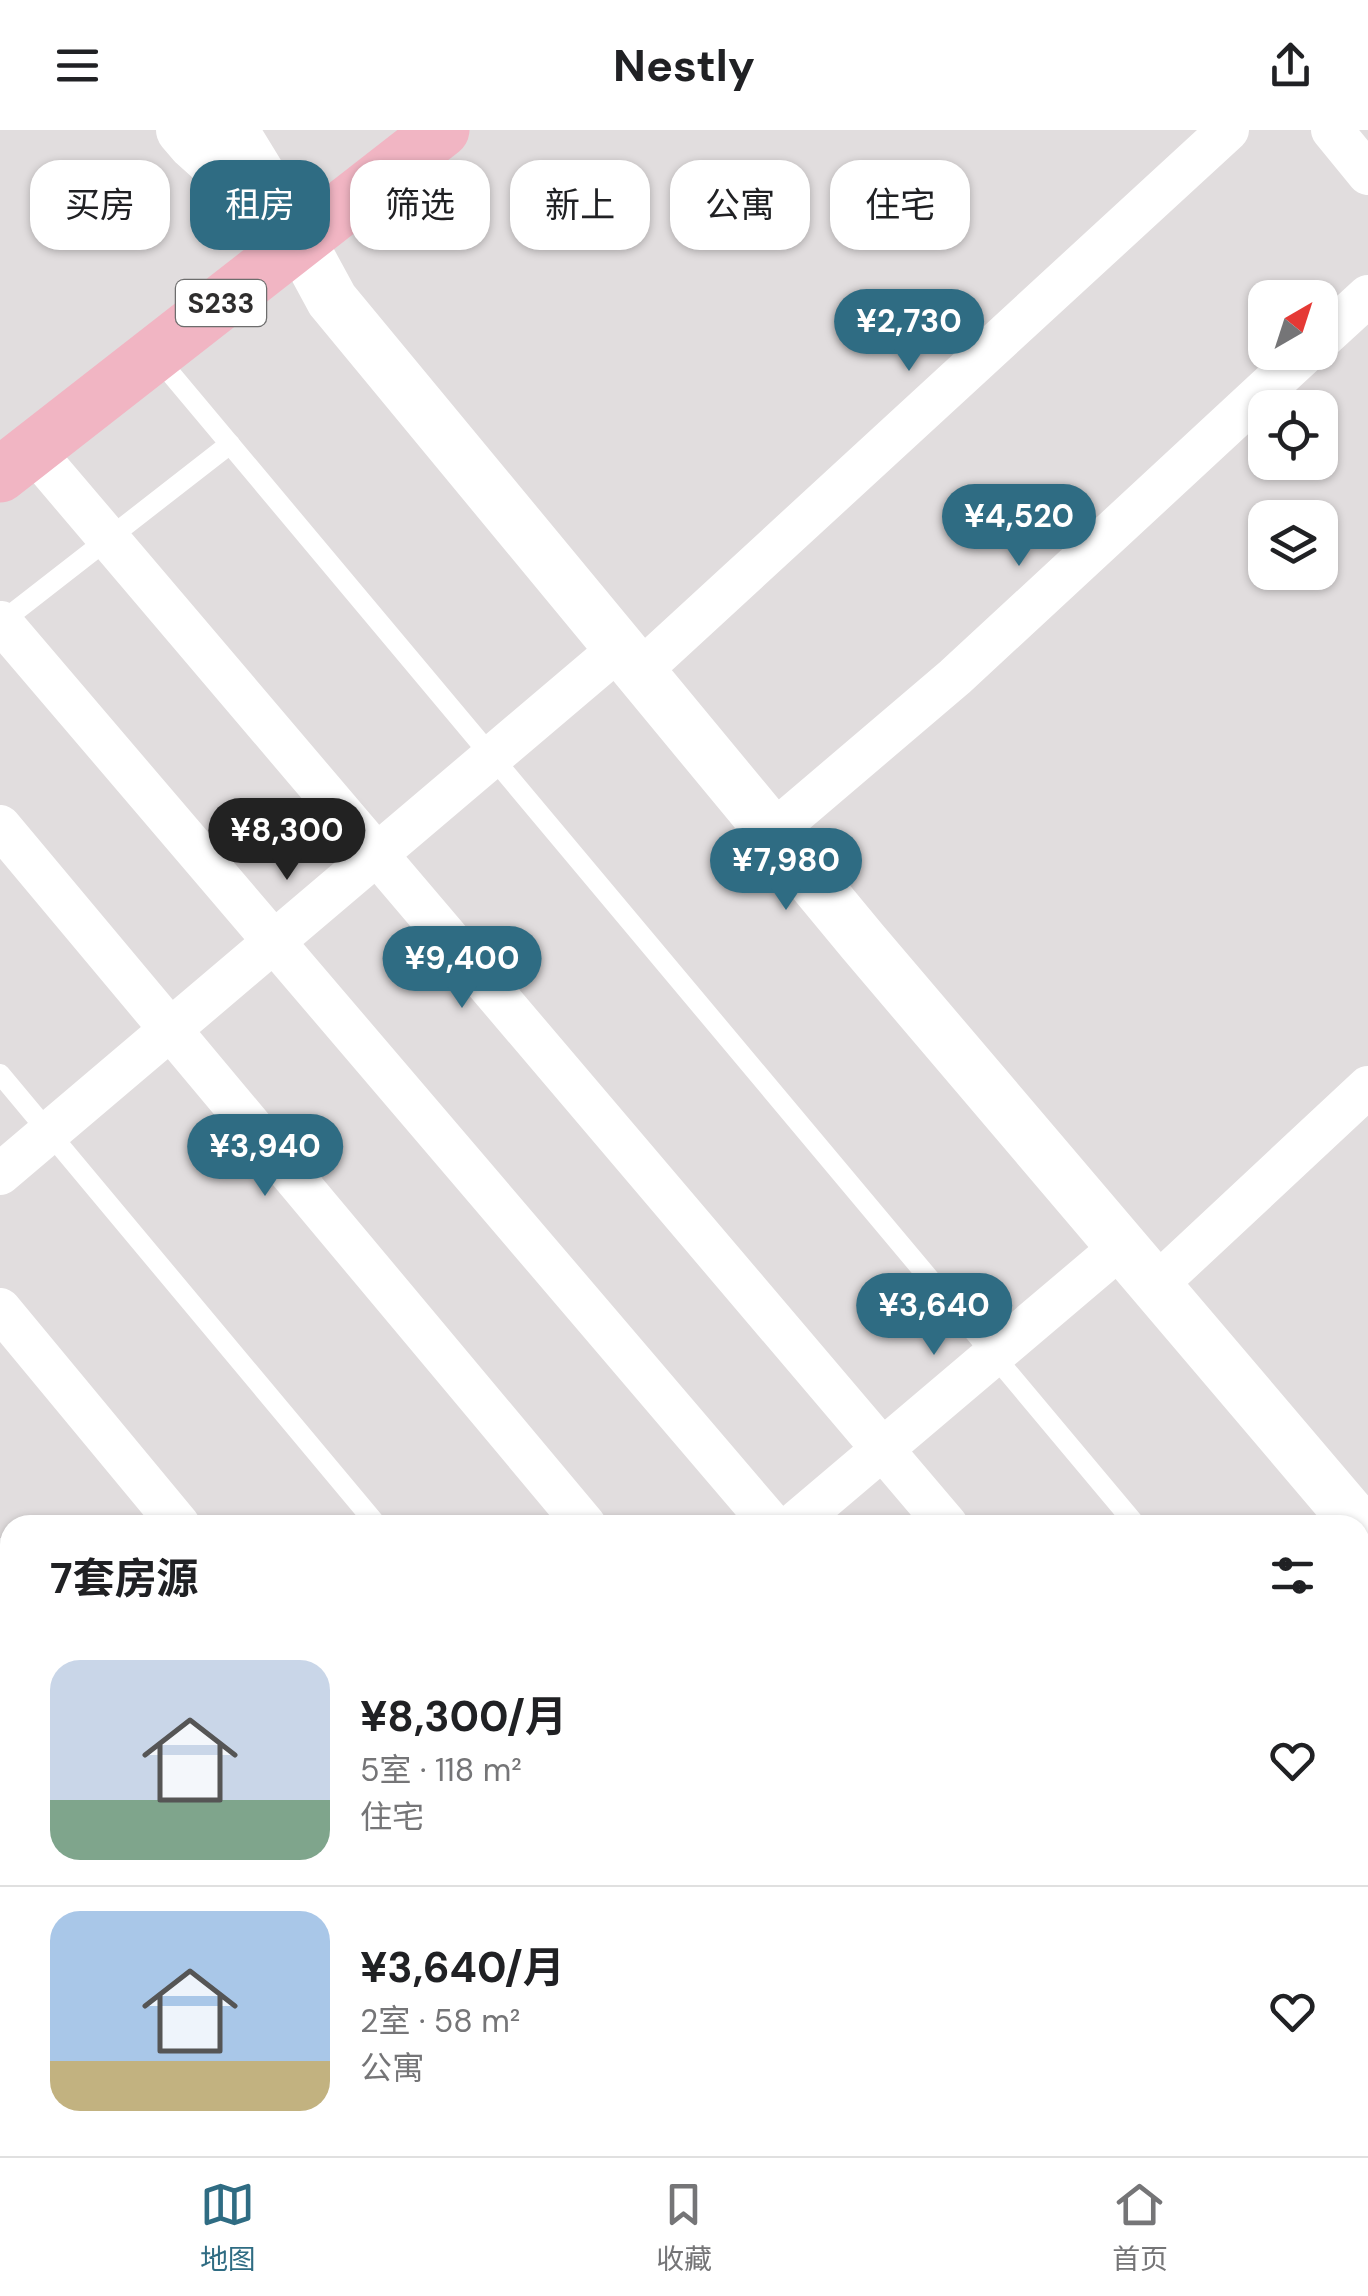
<!DOCTYPE html>
<html lang="zh">
<head>
<meta charset="utf-8">
<style>
  body { margin:0; font-family:"DM Sans","Noto Sans SC",sans-serif; background:#f6f6f6; color:#202124; height:100vh; display:flex; flex-direction:column; font-size:38px; white-space:nowrap }
  * { box-sizing:border-box; margin:0 }
  p { font-size:32px; color:#757577 }
  .icon { flex:none; width:55px; height:55px; fill:none; stroke:currentColor; stroke-width:2; stroke-linecap:round; stroke-linejoin:round }
  .map { position:relative; flex:1; overflow:hidden }
  .panel { position:absolute; left:0px; top:1385px; width:1370px; height:642px; display:flex; flex-direction:column; background:#fff; border-radius:30px 30px 0 0; box-shadow:0 2px 8px #0004 }
  .panel>* { flex:none }
  .guide { position:absolute; left:30px; top:30px; width:1310px; height:90px; display:flex; gap:20px }
  .needle { width:65px; rotate:39deg }
  .controls { position:absolute; left:1248px; top:150px; display:grid; gap:20px }
  .controls a { display:grid; place-items:center; width:90px; height:90px; border-radius:20px; background:#fff; box-shadow:0 2px 8px #0004; font-size:50px }
  .price { position:absolute; translate:-50% -85px; padding:0 22px; border-radius:35px; background:#2f6c83; color:#fff; font-size:32px; line-height:65px; filter:drop-shadow(0 2px 5px #0008) }
  .price::after { content:''; position:absolute; left:50%; top:60px; width:30px; height:22px; margin-left:-15px; background:inherit; clip-path:polygon(0 0,100% 0,50% 100%) }
  .price.selected { background:#222; color:#fff }
  ul { padding:0; list-style:none }
  li { display:flex; align-items:center; gap:30px; height:250px; padding:0 50px }
  li+li { border-top:2px solid #e0e0e0 }
  li span { display:grid; place-items:center; flex:none; width:280px; height:200px; border-radius:30px; color:#555 }
  li>.icon { margin-inline-start:auto }
  span .icon { width:120px; height:120px; fill:#fffc; stroke-width:1 }
  li b { font-size:42px }
  h2 { display:flex; justify-content:space-between; align-items:center; height:120px; padding:0 50px; font-size:42px }
  .pill { padding:0 35px; border-radius:30px; background:#fff; box-shadow:0 2px 8px #0004; font-size:35px; line-height:90px }
  .pill.selected { background:#2f6c83; color:#fff }
  header { display:flex; justify-content:space-between; align-items:center; height:130px; padding:0 50px; background:#fff; font-size:45px; font-weight:700 }
  .dock { display:flex; justify-content:space-around; align-items:center; height:140px; border-top:2px solid #e0e0e0; background:#fff; font-size:28px; color:#757577 }
  .dock a { display:grid; justify-items:center; gap:5px }
  .dock .selected { color:#2f6c83 }
  .map>svg:first-child { display:block }
  .lines { fill:none; stroke-linecap:round; stroke-linejoin:round }
  .service { stroke:#fff; stroke-width:20 }
  .minor { stroke:#fff; stroke-width:42 }
  .tertiary { stroke:#fff; stroke-width:52 }
  .primary { stroke:#f1b5c3; stroke-width:55 }
  .labels { text-anchor:middle; stroke-width:10; stroke-linejoin:round; paint-order:stroke }
  .shield { fill:#fff; stroke:#6d6d6d; stroke-width:2.5 }
  .shield-label { font-size:28px; font-weight:bold; fill:#2f2e2e }
</style>
</head>
<body>
<header><svg class="icon" aria-label="menu" viewBox="0 0 24 24"><path d="M4 6h16M4 12h16M4 18h16"/></svg>Nestly<svg class="icon" aria-label="share" viewBox="0 0 24 24"><path d="M12 15V3M7 8l5-5 5 5M5 13v7h14v-7"/></svg></header>
<div class="map">
<svg width="1368" height="2026" viewBox="0 0 1368 2026">
  <rect width="100%" height="100%" fill="#e1ddde"/>
  <g class="lines">
    <g class="service">
      <polyline points="156,226 1136,1395"/>
      <polyline points="0,493 230,314"/>
      <polyline points="0,944 377,1395"/>
      <polyline points="0,1418 10,1430"/>
      <polyline points="492,2018 499,2026"/>
      <polyline points="899,2018 906,2026"/>
    </g>
    <g class="minor">
      <polyline points="1332,0 1368,44"/>
      <polyline points="1320,210 1368,166"/>
      <polyline points="33,320 947,1395"/>
      <polyline points="1,492 772,1395"/>
      <polyline points="640,541 1228,0"/>
      <polyline points="0,696 585,1395"/>
      <polyline points="773,702 955,547 1306,222"/>
      <polyline points="0,1044 620,518"/>
      <polyline points="1156,1155 1368,957"/>
      <polyline points="0,1179 179,1395"/>
      <polyline points="793,1395 1122,1116"/>
      <polyline points="0,1672 10,1684"/>
      <polyline points="1360,1882 1368,1892"/>
      <polyline points="0,1897 10,1904"/>
      <polyline points="137,2018 144,2026"/>
      <polyline points="697,2018 704,2026"/>
      <polyline points="1106,2018 1113,2026"/>
      <polyline points="1303,2018 1310,2026"/>
      <polyline points="618,2026 628,2018"/>
    </g>
    <g class="tertiary">
      <polyline points="182,0 194,14 255,69"/>
      <polyline points="232,0 300,111 332,170 863,812 1359,1395"/>
      <polyline points="1335,2026 1345,2018"/>
    </g>
    <polyline class="primary" points="0,345 442,0"/>
  </g>
  <g class="labels">
    <rect class="shield" x="176" y="150" width="90" height="46" rx="8"/>
    <g class="shield-label">
      <text x="221" y="183">S233</text>
    </g>
  </g>
</svg>
<div class="controls">
<a><svg class="needle" viewBox="-14 -14 28 28"><path d="M0-13l5 13h-10z" fill="#e53935"/><path d="M0 13l5-13h-10z" fill="#757577"/></svg></a>
<a><svg class="icon" aria-label="locate" viewBox="0 0 24 24"><circle cx="12" cy="12" r="6"/><path d="M12 2v4M12 18v4M2 12h4M18 12h4"/></svg></a>
<a><svg class="icon" aria-label="layers" viewBox="0 0 24 24"><path d="M12 4l9 5-9 5-9-5zM3 14l9 5 9-5"/></svg></a>
</div>
<b class="price" style="left:909px;top:244px">¥2,730</b>
<b class="price" style="left:1019px;top:439px">¥4,520</b>
<b class="price selected" style="left:287px;top:753px">¥8,300</b>
<b class="price" style="left:786px;top:783px">¥7,980</b>
<b class="price" style="left:462px;top:881px">¥9,400</b>
<b class="price" style="left:265px;top:1069px">¥3,940</b>
<b class="price" style="left:934px;top:1228px">¥3,640</b>
<div class="guide">
<a class="pill">买房</a>
<a class="pill selected">租房</a>
<a class="pill">筛选</a>
<a class="pill">新上</a>
<a class="pill">公寓</a>
<a class="pill">住宅</a>
</div>
<section class="panel">
<h2>7套房源<svg class="icon" aria-label="filters" viewBox="0 0 24 24"><path d="M4 7h16M4 17h16"/><circle cx="9" cy="7" r="2"/><circle cx="15" cy="17" r="2"/></svg></h2>
<ul>
<li><span style="background:linear-gradient(#c9d6e8 70%,#7fa58c 0)"><svg class="icon" aria-label="home" viewBox="0 0 24 24"><path d="M3 11l9-7 9 7M6 9v11h12V9"/></svg></span><div><b>¥8,300/月</b><p>5室 · 118 m²</p><p>住宅</p></div><svg class="icon" aria-label="heart" viewBox="0 0 24 24"><path d="M12 20l-8-8c-3-5 5-10 8-4 3-6 11-1 8 4z"/></svg></li>
<li><span style="background:linear-gradient(#a9c7e8 75%,#c2b280 0)"><svg class="icon" aria-label="home" viewBox="0 0 24 24"><path d="M3 11l9-7 9 7M6 9v11h12V9"/></svg></span><div><b>¥3,640/月</b><p>2室 · 58 m²</p><p>公寓</p></div><svg class="icon" aria-label="heart" viewBox="0 0 24 24"><path d="M12 20l-8-8c-3-5 5-10 8-4 3-6 11-1 8 4z"/></svg></li>
</ul>
</section>
</div>
<nav class="dock">
<a class="selected"><svg class="icon" aria-label="map" viewBox="0 0 24 24"><path d="M3 6l6-2 6 2 6-2v14l-6 2-6-2-6 2zM9 4v14M15 6v14"/></svg>地图</a>
<a><svg class="icon" aria-label="saved" viewBox="0 0 24 24"><path d="M7 4h10v16l-5-4-5 4z"/></svg>收藏</a>
<a><svg class="icon" aria-label="home" viewBox="0 0 24 24"><path d="M3 11l9-7 9 7M6 9v11h12V9"/></svg>首页</a>
</nav>
</body>
</html>
